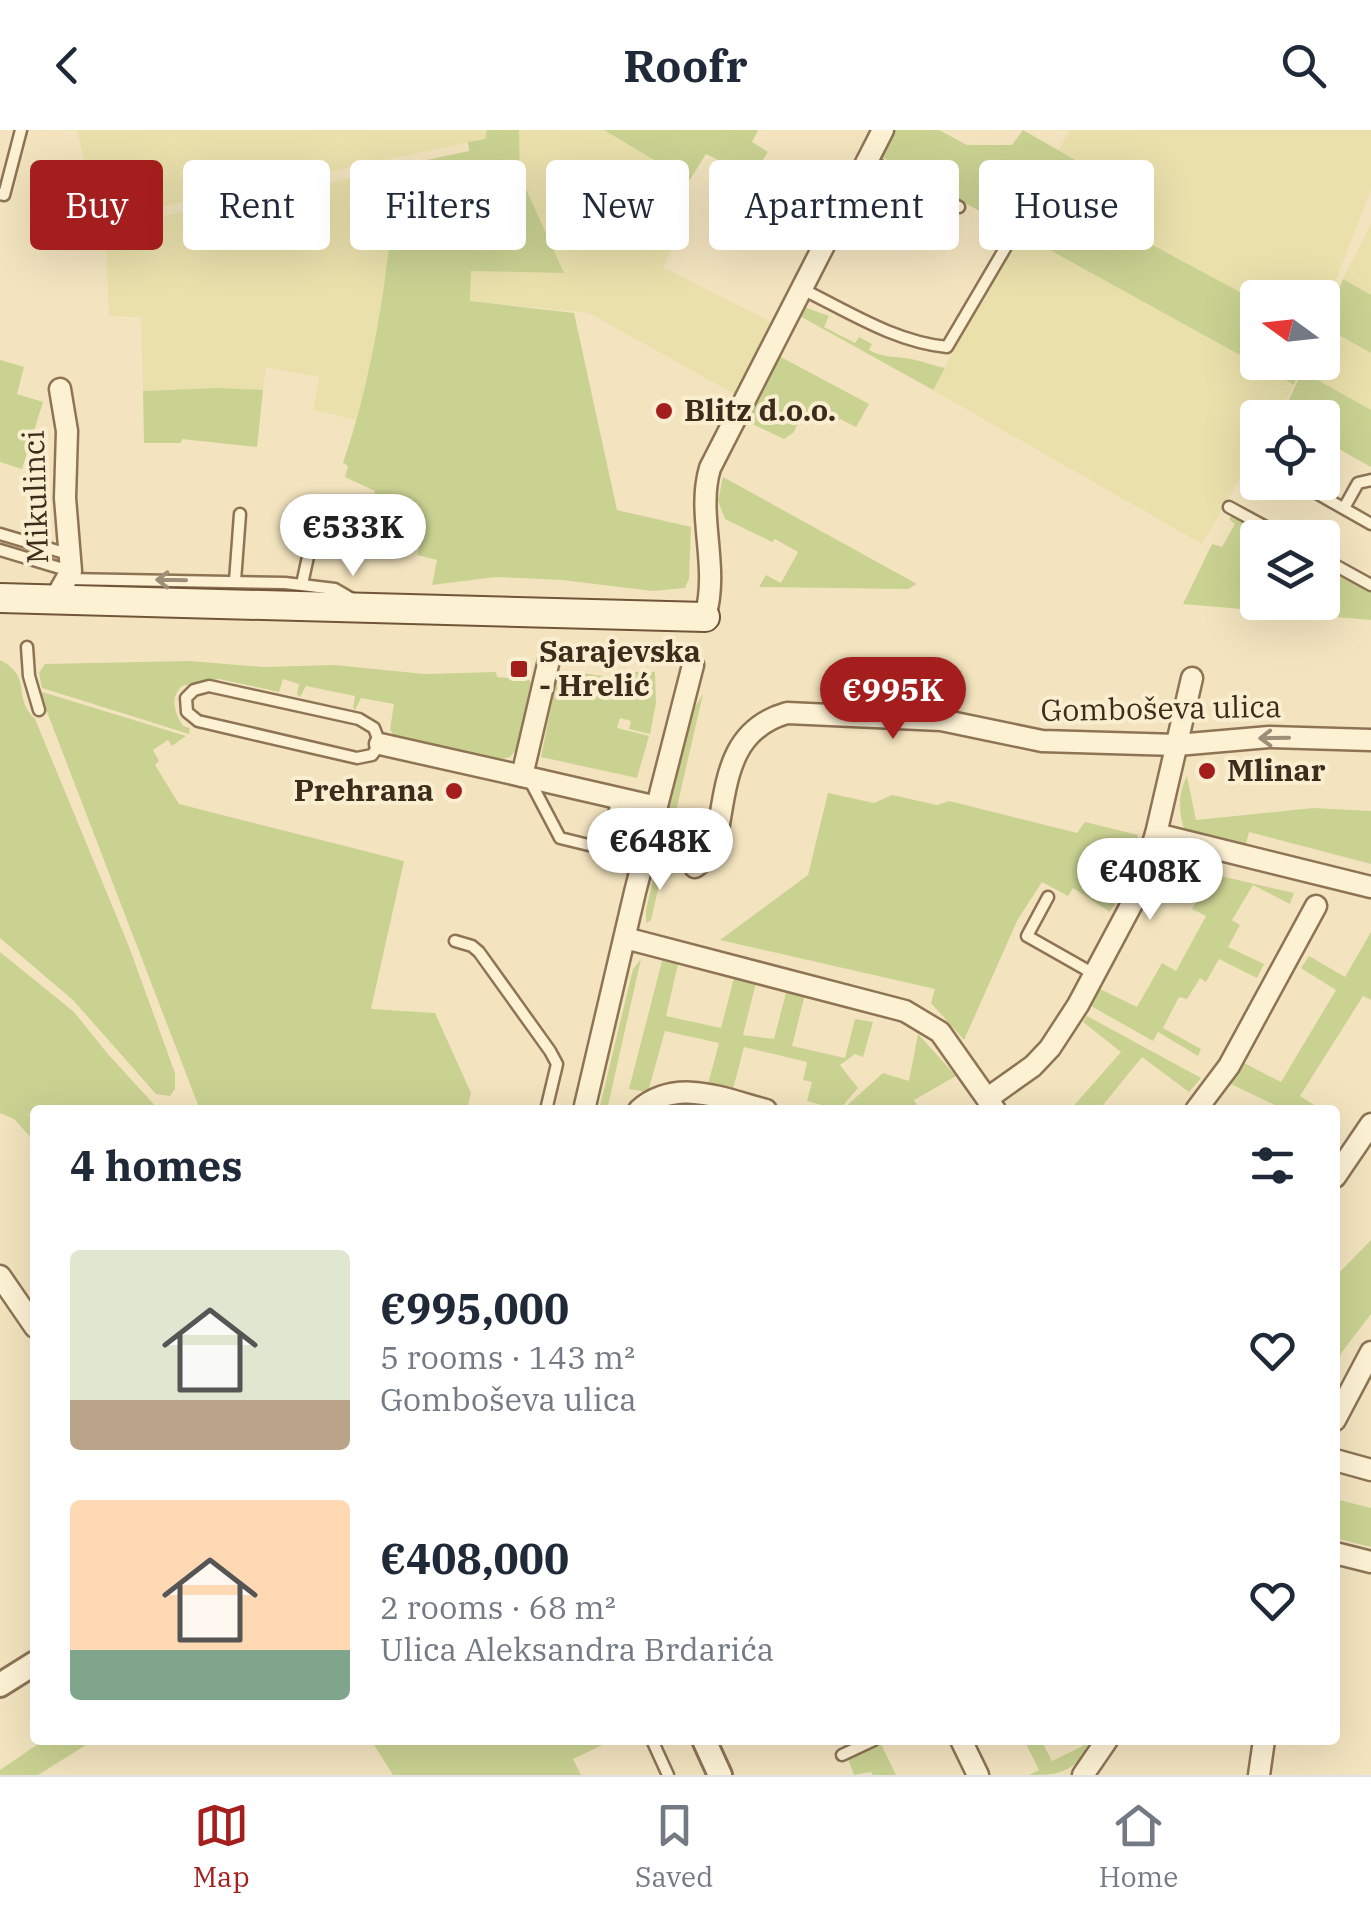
<!DOCTYPE html>
<html lang="en">
<head>
<meta charset="utf-8">
<style>
  body { margin:0; font-family:"IBM Plex Serif",serif; background:#f2f2f3; color:#1f2937; height:100vh; display:flex; flex-direction:column; font-size:38px; white-space:nowrap }
  * { box-sizing:border-box; margin:0 }
  p { font-size:32px; color:#747a83 }
  .icon { flex:none; width:55px; height:55px; fill:none; stroke:currentColor; stroke-width:2; stroke-linecap:round; stroke-linejoin:round }
  .map { position:relative; flex:1; overflow:hidden }
  .panel { position:absolute; left:30px; top:975px; width:1310px; height:640px; display:flex; flex-direction:column; background:#fff; border-radius:10px; box-shadow:0 10px 40px #0002 }
  .panel>* { flex:none }
  .banner { position:absolute; left:30px; top:30px; width:1312px; height:90px; display:flex; gap:20px }
  .needle { width:65px; rotate:285deg }
  .fabs { position:absolute; left:1240px; top:150px; display:grid; gap:20px }
  .fabs a { display:grid; place-items:center; width:100px; height:100px; border-radius:10px; background:#fff; box-shadow:0 10px 40px #0002; font-size:50px }
  .price { position:absolute; translate:-50% -85px; padding:0 22px; border-radius:35px; background:#fff; color:#222; font-size:32px; line-height:65px; filter:drop-shadow(0 2px 5px #0008) }
  .price::after { content:''; position:absolute; left:50%; top:60px; width:30px; height:22px; margin-left:-15px; background:inherit; clip-path:polygon(0 0,100% 0,50% 100%) }
  .price.active { background:#a51e1e; color:#fff }
  ul { padding:0; list-style:none }
  li { display:flex; align-items:center; gap:30px; height:250px; padding:0 40px }
  li span { display:grid; place-items:center; flex:none; width:280px; height:200px; border-radius:10px; color:#555 }
  li>.icon { margin-inline-start:auto }
  span .icon { width:120px; height:120px; fill:#fffc; stroke-width:1 }
  li b { font-size:42px }
  h2 { display:flex; justify-content:space-between; align-items:center; height:120px; padding:0 40px; font-size:42px }
  .tag { padding:0 35px; border-radius:10px; background:#fff; box-shadow:0 10px 40px #0002; font-size:35px; line-height:90px }
  .tag.active { background:#a51e1e; color:#fff }
  header { display:flex; justify-content:space-between; align-items:center; height:130px; padding:0 40px; background:#fff; font-size:45px; font-weight:800 }
  .dock { display:flex; justify-content:space-around; align-items:center; height:140px; border-top:2px solid #e0e1e3; background:#fff; font-size:28px; color:#747a83 }
  .dock a { display:grid; justify-items:center; gap:5px }
  .dock .active { color:#a51e1e }
  .map>svg:first-child { display:block }
  .farmland { fill:#eae0ac }
  .green { fill:#cad292 }
  .lines { fill:none; stroke-linecap:round; stroke-linejoin:round }
  .service-casing { stroke:#8e7455; stroke-width:15 }
  .minor-casing { stroke:#8e7455; stroke-width:25 }
  .tertiary-casing { stroke:#8e7455; stroke-width:28 }
  .secondary-casing { stroke:#705538; stroke-width:32 }
  .service { stroke:#fdf1d4; stroke-width:10 }
  .minor { stroke:#fdf1d4; stroke-width:20 }
  .tertiary { stroke:#fdf1d4; stroke-width:22 }
  .secondary { stroke:#fdf1d4; stroke-width:28 }
  .oneway { stroke:#9c8e78 }
  .poi-dot { fill:#a51e1e; stroke:#f9eed0; stroke-width:4 }
  .labels { text-anchor:middle; stroke-width:8; stroke-linejoin:round; paint-order:stroke }
  .poi-label { font-size:30px; font-weight:bold; fill:#3c2c1b; stroke:#f9eed0; text-anchor:start }
  .street-label { font-size:30px; fill:#3c2c1b; stroke:#f9eed0 }
</style>
</head>
<body>
<header><svg class="icon" aria-label="back" viewBox="0 0 24 24"><path d="M15 5l-7 7 7 7"/></svg>Roofr<svg class="icon" aria-label="search" viewBox="0 0 24 24"><circle cx="10" cy="10" r="6"/><path d="M15 15l6 6"/></svg></header>
<div class="map">
<svg width="1371" height="1645" viewBox="0 0 1371 1645">
  <rect width="100%" height="100%" fill="#f3e4bf"/>
  <g class="farmland">
    <polygon points="77,0 487,0 485,9 113,87 97,84"/>
    <polygon points="519,0 604,0 675,42 664,60 645,49 627,78 678,110 663,137 774,194 738,266 589,183 470,171 471,141 563,142 520,46"/>
    <polygon points="1069,0 1371,0 1371,59 1323,184 1322,168 1258,168 1257,171 1104,89 1121,56 1059,20"/>
    <polygon points="398,36 389,127 369,243 356,290 313,280 319,247 266,237 263,260 143,261 141,187 109,186 105,99 196,79 234,77"/>
    <polygon points="1371,93 1371,165 1343,149"/>
    <polygon points="1016,100 1294,255 1277,287 1258,288 1257,319 1202,414 933,260"/>
    <polygon points="1323,196 1371,223 1371,280 1302,241 1306,233 1322,232"/>
  </g>
  <g class="green">
    <path d="M487,0H519L520,46L564,143L471,141L470,171L574,183L617,380L691,397L689,449L685,458L653,461L562,450L496,447L432,455L437,430L417,425L422,407L385,396L382,392L387,378L371,371L375,361L345,347L348,336L343,333C376,237 388,137 398,36L469,21L468,12L485,9Z"/>
    <polygon points="604,0 758,0 752,12 768,22 752,47 706,24 689,51"/>
    <polygon points="895,0 939,0 967,15 1012,15 1023,0 1121,56 1104,89 1257,171 1258,232 1302,233 1294,255 880,26"/>
    <polygon points="1343,149 1371,165 1371,223 1323,196"/>
    <path d="M804,177L829,186L824,197L855,213L859,207L872,214L869,220C882,228 896,226 911,229C923,231 933,236 945,238L933,260L798,185Z"/>
    <polygon points="777,225 869,274 856,297 840,289 836,294 813,282 811,286 803,285 793,303 784,309 744,290"/>
    <polygon points="0,230 24,237 17,264 43,272 22,339 0,332"/>
    <polygon points="1302,241 1371,280 1371,337 1323,310 1322,288 1281,287"/>
    <polygon points="218,258 263,260 257,317 182,309 181,313 144,313 143,261"/>
    <polygon points="723,347 917,454 908,459 759,457 766,445 781,453 798,422 775,409 772,412 725,389 718,371"/>
    <polygon points="1234,384 1276,407 1258,408 1258,472 1322,472 1323,433 1371,460 1371,490 1183,474 1212,414 1222,417 1235,394 1229,389"/>
    <path d="M0,530C34,548 11,565 35,589L128,814L175,943V959L170,966L156,964L73,870L0,808Z"/>
    <path d="M190,531L263,537L335,535L424,544L496,542L497,547L508,548L509,543H522L531,552L516,620L510,627L499,630L396,610L390,599L394,574L361,568L355,580L353,578L355,566L306,556L300,567L297,564L299,554L283,549L279,562L219,549L182,556C169,569 175,583 183,596L190,598L189,604L42,558L39,543L45,534Z"/>
    <polygon points="575,542 616,548 632,542 655,542 656,573 650,604 629,599 631,591 620,588 617,598 649,606 637,648 541,627 556,552 567,543"/>
    <polygon points="39,561 186,606 172,616 168,610 153,620 159,631 155,635 179,674 404,731 371,879 435,883 471,963 467,980 200,980"/>
    <polygon points="703,564 651,790 646,793 646,780 692,582"/>
    <path d="M1187,646L1196,690L1313,678L1371,681V734L1249,702L1245,718L1185,701C1178,684 1178,662 1187,646Z"/>
    <polygon points="828,663 874,673 892,665 937,675 949,671 1077,703 1085,692 1138,705 1133,740 1110,782 1073,758 1068,766 1042,752 1018,789 964,910 931,873 935,859 720,810 808,745"/>
    <polygon points="1165,733 1294,763 1290,774 1253,755 1232,790 1240,795 1228,817 1264,834 1257,848 1219,829 1206,852 1200,848 1187,869 1179,867 1163,898 1201,919 1198,926 1158,902 1153,911 1091,876 1100,859 1137,877 1162,833 1176,841 1206,786 1192,779 1203,759 1163,737"/>
    <polygon points="1371,802 1371,870 1363,866 1300,966 1322,980 1285,980 1231,954 1244,933 1281,952 1336,860 1301,838 1309,826 1345,847"/>
    <polygon points="0,822 74,882 107,923 159,980 35,980 35,1012 14,989 0,983"/>
    <polygon points="641,829 607,980 599,980 633,839"/>
    <polygon points="662,831 678,834 666,886 721,898 734,848 756,853 743,905 774,909 787,859 805,864 792,916 845,928 855,889 873,892 863,927 855,924 840,935 858,958 839,980 807,971 812,952 803,950 807,932 744,917 733,959 708,954 719,913 665,901 648,962 629,959"/>
    <polygon points="1087,886 1201,948 1189,962 1142,927 1099,980 1070,980 1121,922 1083,892"/>
    <polygon points="918,904 956,946 914,970 920,980 842,980 883,943 909,951"/>
    <polygon points="1371,1110 1371,1184 1342,1222 1335,1238 1335,1147"/>
    <polygon points="1335,1369 1371,1378 1371,1417 1335,1408"/>
    <polygon points="44,1610 94,1610 38,1645 0,1645 0,1640"/>
    <polygon points="371,1610 613,1610 573,1629 581,1645 393,1645"/>
    <polygon points="841,1610 879,1610 896,1645 873,1645 871,1642 854,1645"/>
    <path d="M1024,1610H1041L1052,1631L1083,1616L1081,1610H1093C1075,1641 1064,1645 1029,1645L1039,1640Z"/>
  </g>
  <g class="lines">
    <defs>
      <g id="service">
        <polyline points="868,30 959,77"/>
        <polyline points="0,64 4,65 21,0"/>
        <path d="M802,159C849,182 895,212 947,217L1007,115"/>
        <polyline points="1297,352 1371,394"/>
        <polyline points="1229,377 1286,408"/>
        <polyline points="1344,378 1358,353 1371,350"/>
        <polyline points="0,404 68,424"/>
        <polyline points="0,420 70,441"/>
        <polyline points="1322,428 1371,455"/>
        <polyline points="68,449 285,453 335,459 354,470"/>
        <polyline points="235,451 240,384"/>
        <polyline points="302,454 313,404"/>
        <polyline points="27,517 29,546 39,580"/>
        <polygon points="209,556 359,589 374,598 380,614 372,625 357,628 198,591 187,582 186,568 194,560"/>
        <polyline points="529,649 560,708 601,718 605,716 618,669"/>
        <polyline points="1048,767 1027,806 1094,844"/>
        <polyline points="455,811 472,816 479,822 550,921 557,934 546,980"/>
        <polyline points="652,1610 668,1645"/>
        <polyline points="842,1625 874,1610"/>
      </g>
      <g id="minor">
        <polyline points="55,469 71,441 65,368 67,301 60,259"/>
        <path d="M705,487C720,436 696,385 710,338L883,0"/>
        <polyline points="380,614 522,646 549,530"/>
        <polyline points="522,646 657,677"/>
        <polyline points="1156,704 1371,757"/>
        <path d="M695,737L709,726L715,715C727,660 724,601 787,583L941,590L1042,611L1177,615L1269,607L1371,610"/>
        <polyline points="625,808 905,881 940,902 995,980"/>
        <polyline points="988,968 1033,936 1050,918 1078,875 1135,768 1156,704 1192,548"/>
        <polyline points="584,980 635,762 693,535"/>
        <path d="M639,980C676,947 724,969 766,980"/>
        <polyline points="1196,980 1229,936 1316,776"/>
        <polyline points="1335,1047 1371,994"/>
        <polyline points="0,1146 35,1197"/>
        <polyline points="1335,1290 1371,1222"/>
        <polyline points="1335,1330 1371,1340"/>
        <polyline points="1335,1423 1371,1432"/>
        <polyline points="961,1610 978,1645"/>
        <polyline points="1083,1645 1107,1610"/>
        <polyline points="1259,1645 1264,1610"/>
      </g>
      <g id="tertiary">
        <polyline points="0,1555 35,1533"/>
        <polyline points="704,1610 720,1645"/>
      </g>
      <polyline id="secondary" points="0,468 705,487"/>
    </defs>
    <use href="#service" class="service-casing"/>
    <use href="#minor" class="minor-casing"/>
    <use href="#tertiary" class="tertiary-casing"/>
    <use href="#secondary" class="secondary-casing"/>
    <use href="#service" class="service"/>
    <use href="#minor" class="minor"/>
    <use href="#tertiary" class="tertiary"/>
    <use href="#secondary" class="secondary"/>
  </g>
  <defs><path id="oneway-shaft" d="M-6 0H5M1.5-3L5.5 0L1.5 3" fill="none" stroke-width="1.6" stroke-linecap="round" stroke-linejoin="round" transform="scale(2.5)"/></defs>
  <g class="oneway">
    <use href="#oneway-shaft" transform="translate(171 450) rotate(-179)"/>
    <use href="#oneway-shaft" transform="translate(1274 608) rotate(179)"/>
  </g>
  <g class="poi-dot">
    <circle cx="664" cy="281" r="10"/>
    <rect x="509" y="529" width="20" height="20" rx="5"/>
    <circle cx="1207" cy="641" r="10"/>
    <circle cx="454" cy="661" r="10"/>
  </g>
  <g class="labels">
    <g class="poi-label">
      <text x="684" y="291">Blitz d.o.o.</text>
      <text x="539" y="532">Sarajevska<tspan x="539" dy="34">- Hrelić</tspan></text>
      <text x="1227" y="651">Mlinar</text>
      <text x="434" y="671" text-anchor="end">Prehrana</text>
    </g>
    <g class="street-label">
      <text transform="translate(36 367) rotate(-92)" y="10">Mikulinci</text>
      <text transform="translate(1161 579) rotate(-1)" y="10">Gomboševa ulica</text>
    </g>
  </g>
</svg>
<div class="fabs">
<a><svg class="needle" viewBox="-14 -14 28 28"><path d="M0-13l5 13h-10z" fill="#e53935"/><path d="M0 13l5-13h-10z" fill="#747a83"/></svg></a>
<a><svg class="icon" aria-label="locate" viewBox="0 0 24 24"><circle cx="12" cy="12" r="6"/><path d="M12 2v4M12 18v4M2 12h4M18 12h4"/></svg></a>
<a><svg class="icon" aria-label="layers" viewBox="0 0 24 24"><path d="M12 4l9 5-9 5-9-5zM3 14l9 5 9-5"/></svg></a>
</div>
<b class="price" style="left:353px;top:449px">€533K</b>
<b class="price active" style="left:893px;top:612px">€995K</b>
<b class="price" style="left:660px;top:763px">€648K</b>
<b class="price" style="left:1150px;top:793px">€408K</b>
<div class="banner">
<a class="tag active">Buy</a>
<a class="tag">Rent</a>
<a class="tag">Filters</a>
<a class="tag">New</a>
<a class="tag">Apartment</a>
<a class="tag">House</a>
</div>
<section class="panel">
<h2>4 homes<svg class="icon" aria-label="filters" viewBox="0 0 24 24"><path d="M4 7h16M4 17h16"/><circle cx="9" cy="7" r="2"/><circle cx="15" cy="17" r="2"/></svg></h2>
<ul>
<li><span style="background:linear-gradient(#dfe7d0 75%,#b9a48a 0)"><svg class="icon" aria-label="home" viewBox="0 0 24 24"><path d="M3 11l9-7 9 7M6 9v11h12V9"/></svg></span><div><b>€995,000</b><p>5 rooms · 143 m²</p><p>Gomboševa ulica</p></div><svg class="icon" aria-label="heart" viewBox="0 0 24 24"><path d="M12 20l-8-8c-3-5 5-10 8-4 3-6 11-1 8 4z"/></svg></li>
<li><span style="background:linear-gradient(#ffd9b3 75%,#7fa58c 0)"><svg class="icon" aria-label="home" viewBox="0 0 24 24"><path d="M3 11l9-7 9 7M6 9v11h12V9"/></svg></span><div><b>€408,000</b><p>2 rooms · 68 m²</p><p>Ulica Aleksandra Brdarića</p></div><svg class="icon" aria-label="heart" viewBox="0 0 24 24"><path d="M12 20l-8-8c-3-5 5-10 8-4 3-6 11-1 8 4z"/></svg></li>
</ul>
</section>
</div>
<nav class="dock">
<a class="active"><svg class="icon" aria-label="map" viewBox="0 0 24 24"><path d="M3 6l6-2 6 2 6-2v14l-6 2-6-2-6 2zM9 4v14M15 6v14"/></svg>Map</a>
<a><svg class="icon" aria-label="saved" viewBox="0 0 24 24"><path d="M7 4h10v16l-5-4-5 4z"/></svg>Saved</a>
<a><svg class="icon" aria-label="home" viewBox="0 0 24 24"><path d="M3 11l9-7 9 7M6 9v11h12V9"/></svg>Home</a>
</nav>
</body>
</html>
